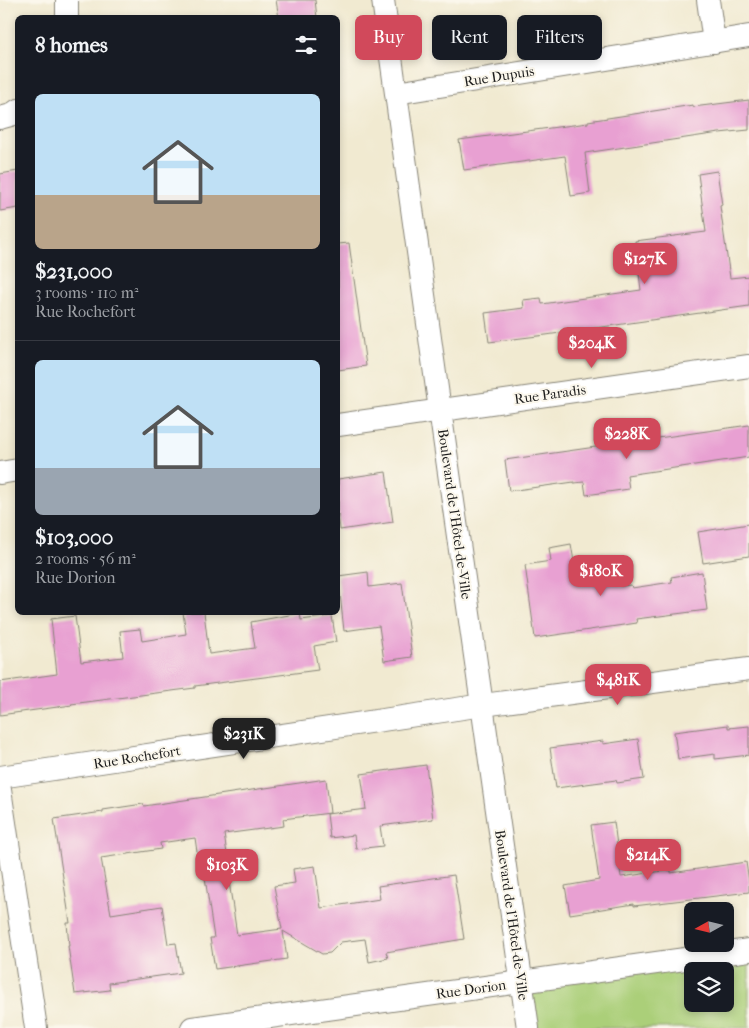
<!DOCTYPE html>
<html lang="en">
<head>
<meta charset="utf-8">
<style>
  body { margin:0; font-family:"IM FELL French Canon",serif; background:#20242c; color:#f1f3f6; height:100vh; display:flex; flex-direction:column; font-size:19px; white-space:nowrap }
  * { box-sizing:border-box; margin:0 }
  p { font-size:16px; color:#9ea1a6 }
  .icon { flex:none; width:28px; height:28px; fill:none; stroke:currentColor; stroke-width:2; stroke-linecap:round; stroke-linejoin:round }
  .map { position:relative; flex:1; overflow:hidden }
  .panel { position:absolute; left:15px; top:15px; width:325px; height:600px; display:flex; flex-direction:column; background:#171b24; border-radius:8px; box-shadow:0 2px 8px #0003 }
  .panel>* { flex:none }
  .banner { position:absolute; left:355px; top:15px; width:319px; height:45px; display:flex; gap:10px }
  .needle { width:32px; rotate:262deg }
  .tools { position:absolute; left:684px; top:902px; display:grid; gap:10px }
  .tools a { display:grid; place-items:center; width:50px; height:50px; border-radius:8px; background:#171b24; box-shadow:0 2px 8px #0003; font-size:25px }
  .price { position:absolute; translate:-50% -42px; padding:0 11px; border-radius:10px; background:#d1495b; color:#fff; font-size:16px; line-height:32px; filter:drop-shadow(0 1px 2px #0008) }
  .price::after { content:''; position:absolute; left:50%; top:30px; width:15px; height:11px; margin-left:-8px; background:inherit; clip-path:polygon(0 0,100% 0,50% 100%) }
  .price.current { background:#222; color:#fff }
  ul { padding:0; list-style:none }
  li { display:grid; align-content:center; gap:10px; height:265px; padding:0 20px }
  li+li { border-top:1px solid #363941 }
  li span { display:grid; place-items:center; height:155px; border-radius:8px; color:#555 }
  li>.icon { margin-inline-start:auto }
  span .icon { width:90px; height:90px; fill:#fffc; stroke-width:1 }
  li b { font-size:21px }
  h2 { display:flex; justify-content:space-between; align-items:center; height:60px; padding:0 20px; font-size:21px }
  .tag { padding:0 18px; border-radius:8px; background:#171b24; box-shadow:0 2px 8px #0003; font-size:18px; line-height:45px }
  .tag.current { background:#d1495b; color:#fff }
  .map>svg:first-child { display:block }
  .green { fill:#abcf79; stroke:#64764a; fill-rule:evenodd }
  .building { fill:#e8a0d2 }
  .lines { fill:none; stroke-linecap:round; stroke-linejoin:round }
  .minor-casing { stroke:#868376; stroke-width:24 }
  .minor { stroke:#fff; stroke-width:22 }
  .labels { text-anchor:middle; stroke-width:4; stroke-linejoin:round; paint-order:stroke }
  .street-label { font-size:14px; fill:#1c1c1c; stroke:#fbf7ec }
</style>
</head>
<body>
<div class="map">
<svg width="749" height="1028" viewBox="0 0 749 1028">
  <rect width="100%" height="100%" fill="#fbf7ec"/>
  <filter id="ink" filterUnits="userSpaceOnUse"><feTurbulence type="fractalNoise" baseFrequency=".02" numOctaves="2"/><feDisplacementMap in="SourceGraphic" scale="10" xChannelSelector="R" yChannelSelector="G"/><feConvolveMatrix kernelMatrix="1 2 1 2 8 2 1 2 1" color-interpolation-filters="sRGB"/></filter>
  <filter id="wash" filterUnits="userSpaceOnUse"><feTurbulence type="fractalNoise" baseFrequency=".0096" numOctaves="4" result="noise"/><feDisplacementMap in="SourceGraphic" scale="20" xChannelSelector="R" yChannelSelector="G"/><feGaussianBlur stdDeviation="1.12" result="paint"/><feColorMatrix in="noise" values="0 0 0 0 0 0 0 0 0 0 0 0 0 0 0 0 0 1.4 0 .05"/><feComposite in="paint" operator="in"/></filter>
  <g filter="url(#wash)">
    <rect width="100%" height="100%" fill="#f1ead1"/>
    <path class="green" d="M749,949V1028H528L522,982ZM692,971H725V1004H692Z"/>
    <g id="blocks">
      <g class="building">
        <polygon points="276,0 315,0 317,18 279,18"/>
        <polygon points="749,100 749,130 719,133 585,153 590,193 571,196 565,156 464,170 459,140 588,123 588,121 693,105 693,107"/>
        <polygon points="18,171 18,208 0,211 0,174"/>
        <polygon points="717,171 722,205 720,206 730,278 749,276 749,306 546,335 489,342 485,313 524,308 523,300 541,298 542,304 641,290 635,241 706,232 698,174"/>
        <polygon points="349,243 366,366 338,370 338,244"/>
        <polygon points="749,425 749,457 627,475 629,489 586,495 584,482 574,483 574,482 509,491 505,460"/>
        <polygon points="386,472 393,522 340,530 338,509 338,479"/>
        <polygon points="749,524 749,556 703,563 698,532"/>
        <polygon points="571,544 577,579 618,573 620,586 631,585 632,588 672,582 671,577 702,572 707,610 636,619 637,623 535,638 525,565 551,561 549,548"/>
        <polygon points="368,572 369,587 402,583 412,657 384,661 379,626 344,631 338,576"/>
        <polygon points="183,612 204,612 209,654 255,648 251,622 300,613 301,620 332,616 336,642 314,646 318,670 195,686 195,688 71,704 72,705 0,715 0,682 57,674 51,619 75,616 81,662 123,657 120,631 140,629 142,641 186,634"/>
        <polygon points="728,725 728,728 749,726 749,755 715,759 715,754 678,759 674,732"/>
        <polygon points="638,739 644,779 617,783 616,780 556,788 550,748 603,741 603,744"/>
        <polygon points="426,765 433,819 380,826 383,846 356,849 354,835 330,838 327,814 366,809 361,774"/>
        <polygon points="326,779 330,813 283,819 284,826 224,834 229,867 227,868 237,935 282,929 274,886 295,883 293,869 315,866 321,908 380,899 378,886 454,875 464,939 386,952 388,958 369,962 365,939 341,942 330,953 322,954 283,931 287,959 215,969 210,938 214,938 204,871 200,872 195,838 160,843 161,849 101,858 111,914 162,906 168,944 176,943 181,973 109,983 110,990 75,994 68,946 69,946 67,923 70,923 54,819 103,812 103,810 143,804 144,806"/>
        <polygon points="614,822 621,877 671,870 671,873 746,862 749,882 749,892 634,906 634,904 570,914 565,886 599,880 591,825"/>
      </g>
    </g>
  </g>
  <g filter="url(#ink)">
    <use href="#blocks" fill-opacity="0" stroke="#868376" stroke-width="1"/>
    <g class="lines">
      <defs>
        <g id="minor">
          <polyline points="67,0 67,18"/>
          <polyline points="383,0 440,410 528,1028"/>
          <polyline points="708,0 714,42"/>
          <polyline points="396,93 749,36"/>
          <polyline points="0,118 11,115 18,110"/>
          <polyline points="338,425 749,366"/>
          <polyline points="0,473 18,470"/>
          <polyline points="0,777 483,705 749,669"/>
          <polyline points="0,790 36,1028"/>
          <polyline points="192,1028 749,950"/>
        </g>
      </defs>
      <use href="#minor" class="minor-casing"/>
      <use href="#minor" class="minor"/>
    </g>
  </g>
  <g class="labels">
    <g class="street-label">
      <text transform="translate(499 76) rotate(-9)" y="5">Rue Dupuis</text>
      <text transform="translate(550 394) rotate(-8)" y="5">Rue Paradis</text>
      <text transform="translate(455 514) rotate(82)" y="5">Boulevard de l'Hôtel-de-Ville</text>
      <text transform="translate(137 757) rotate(-9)" y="5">Rue Rochefort</text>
      <text transform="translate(512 915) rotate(82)" y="5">Boulevard de l'Hôtel-de-Ville</text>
      <text transform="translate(471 989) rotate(-8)" y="5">Rue Dorion</text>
    </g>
  </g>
</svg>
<div class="tools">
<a><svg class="needle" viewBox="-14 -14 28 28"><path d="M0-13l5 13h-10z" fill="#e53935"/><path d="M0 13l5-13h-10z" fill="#9ea1a6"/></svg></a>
<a><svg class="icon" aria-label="layers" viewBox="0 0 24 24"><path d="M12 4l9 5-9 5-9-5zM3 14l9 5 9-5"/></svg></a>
</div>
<b class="price" style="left:645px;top:285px">$127K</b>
<b class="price" style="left:592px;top:369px">$204K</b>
<b class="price" style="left:627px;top:460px">$228K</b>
<b class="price" style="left:601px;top:597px">$180K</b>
<b class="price" style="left:618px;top:706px">$481K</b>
<b class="price current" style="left:244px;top:760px">$231K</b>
<b class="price" style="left:648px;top:881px">$214K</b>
<b class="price" style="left:227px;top:891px">$103K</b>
<div class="banner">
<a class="tag current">Buy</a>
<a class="tag">Rent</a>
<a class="tag">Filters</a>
</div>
<section class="panel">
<h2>8 homes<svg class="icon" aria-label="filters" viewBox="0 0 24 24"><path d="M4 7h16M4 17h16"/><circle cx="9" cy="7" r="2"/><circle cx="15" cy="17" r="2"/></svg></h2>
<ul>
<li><span style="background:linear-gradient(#bfe0f5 65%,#b9a48a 0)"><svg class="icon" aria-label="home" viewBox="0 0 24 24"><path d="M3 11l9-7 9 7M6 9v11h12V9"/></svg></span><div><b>$231,000</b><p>3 rooms · 110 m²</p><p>Rue Rochefort</p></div></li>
<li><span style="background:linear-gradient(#bfe0f5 70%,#9aa5b1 0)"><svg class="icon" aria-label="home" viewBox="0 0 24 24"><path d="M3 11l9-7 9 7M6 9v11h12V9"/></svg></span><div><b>$103,000</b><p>2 rooms · 56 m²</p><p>Rue Dorion</p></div></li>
</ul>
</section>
</div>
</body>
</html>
